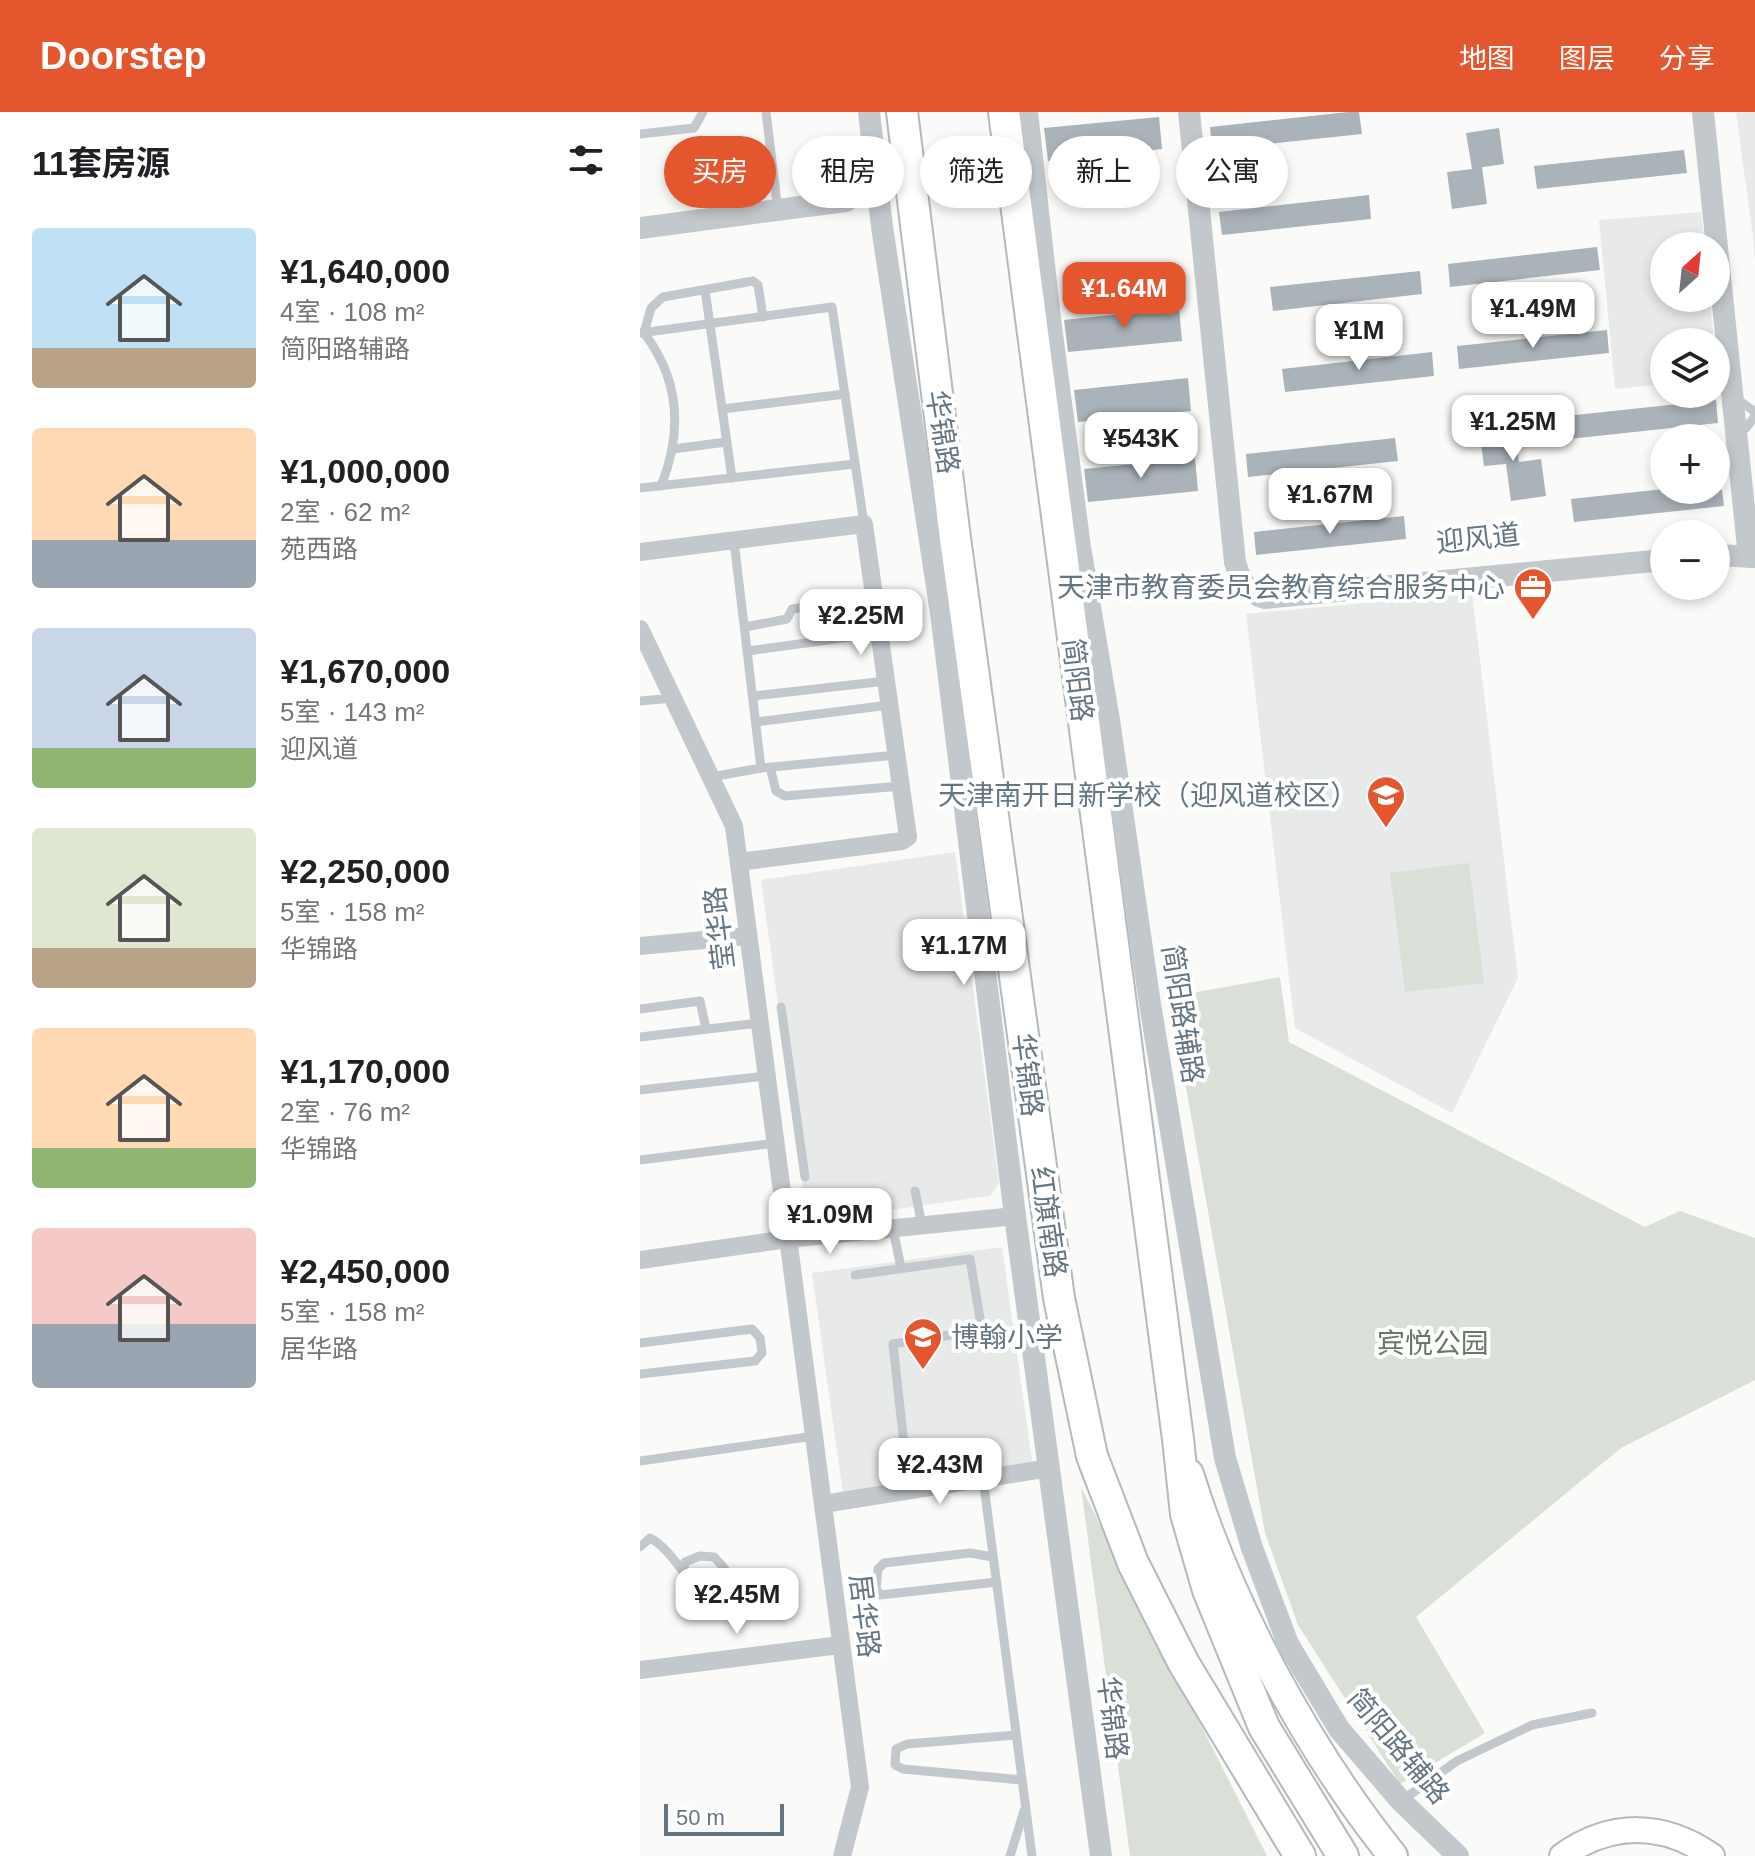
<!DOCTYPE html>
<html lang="zh">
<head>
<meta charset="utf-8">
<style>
  body { margin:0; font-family:Helvetica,"Noto Sans SC",sans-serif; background:#f2f2f2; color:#202124; height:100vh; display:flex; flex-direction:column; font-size:30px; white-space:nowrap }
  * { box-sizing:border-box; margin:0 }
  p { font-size:26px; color:#757577 }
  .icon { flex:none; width:44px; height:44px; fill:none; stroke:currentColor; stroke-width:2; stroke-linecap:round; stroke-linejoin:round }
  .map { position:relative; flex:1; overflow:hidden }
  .drawer { display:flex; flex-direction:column; background:#fff; width:640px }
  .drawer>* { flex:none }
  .hud { position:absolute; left:24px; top:24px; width:760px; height:72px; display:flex; gap:16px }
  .needle { width:52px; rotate:27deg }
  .controls { position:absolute; left:1010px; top:120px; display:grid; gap:16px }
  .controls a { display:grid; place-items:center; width:80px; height:80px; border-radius:50%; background:#fff; box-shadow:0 4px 12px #0003; font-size:40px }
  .scale { position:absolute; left:24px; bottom:20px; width:120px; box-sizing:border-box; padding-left:8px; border:4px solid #657683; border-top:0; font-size:22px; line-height:28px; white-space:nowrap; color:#657683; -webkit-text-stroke:6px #fff; paint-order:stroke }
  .price { position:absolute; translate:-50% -68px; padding:0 18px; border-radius:16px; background:#fff; color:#222; font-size:26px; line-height:52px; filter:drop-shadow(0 2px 4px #0008) }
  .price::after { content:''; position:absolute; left:50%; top:48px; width:24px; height:18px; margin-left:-12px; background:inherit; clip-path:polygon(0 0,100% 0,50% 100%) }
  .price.on { background:#e4572e; color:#fff }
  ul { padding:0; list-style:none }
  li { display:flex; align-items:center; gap:24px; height:200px; padding:0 32px }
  li span { display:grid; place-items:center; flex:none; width:224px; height:160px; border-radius:8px; color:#555 }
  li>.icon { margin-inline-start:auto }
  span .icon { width:96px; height:96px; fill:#fffc; stroke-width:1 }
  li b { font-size:34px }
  h2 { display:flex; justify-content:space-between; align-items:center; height:96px; padding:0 32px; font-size:34px }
  .chip { padding:0 28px; border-radius:36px; background:#fff; box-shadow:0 4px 12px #0003; font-size:28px; line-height:72px }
  .chip.on { background:#e4572e; color:#fff }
  header { display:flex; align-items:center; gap:48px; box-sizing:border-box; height:112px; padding:0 40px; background:#e4572e; color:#fff }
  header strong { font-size:38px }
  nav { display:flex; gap:44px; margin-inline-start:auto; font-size:28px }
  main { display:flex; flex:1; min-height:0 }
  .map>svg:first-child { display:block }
  .built { fill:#e8e9e9 }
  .green { fill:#dadfd7 }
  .building { fill:#aab3b9 }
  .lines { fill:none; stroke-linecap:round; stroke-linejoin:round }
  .secondary-casing { stroke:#b3babf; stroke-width:28 }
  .primary-casing { stroke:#b5babe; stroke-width:32 }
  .trunk-casing { stroke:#b4b9bd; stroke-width:34 }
  .service { stroke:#c3c8cc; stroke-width:9 }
  .minor { stroke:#c3c8cc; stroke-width:18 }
  .tertiary { stroke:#c3c8cc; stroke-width:22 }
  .secondary { stroke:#fff; stroke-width:24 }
  .primary { stroke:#fff; stroke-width:28 }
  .trunk { stroke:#fff; stroke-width:30 }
  .labels { text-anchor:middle; stroke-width:8; stroke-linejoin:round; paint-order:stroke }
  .street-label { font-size:28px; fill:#657683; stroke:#fff }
  .poi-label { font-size:28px; fill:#657683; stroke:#fff; text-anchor:end }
  .park-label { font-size:28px; fill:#687a64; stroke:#fff }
</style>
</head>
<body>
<header>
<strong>Doorstep</strong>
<nav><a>地图</a><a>图层</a><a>分享</a></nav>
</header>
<main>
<section class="drawer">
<h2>11套房源<svg class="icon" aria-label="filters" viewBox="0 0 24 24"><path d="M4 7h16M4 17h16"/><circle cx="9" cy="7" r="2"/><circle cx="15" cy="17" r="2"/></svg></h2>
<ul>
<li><span style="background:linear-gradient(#bfe0f5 75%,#b9a48a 0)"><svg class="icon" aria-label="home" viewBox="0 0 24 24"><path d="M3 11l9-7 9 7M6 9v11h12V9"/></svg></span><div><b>¥1,640,000</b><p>4室 · 108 m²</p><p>简阳路辅路</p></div></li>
<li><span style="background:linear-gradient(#ffd9b3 70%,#9aa5b1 0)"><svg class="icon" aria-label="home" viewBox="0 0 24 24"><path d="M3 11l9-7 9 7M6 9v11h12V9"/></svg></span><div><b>¥1,000,000</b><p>2室 · 62 m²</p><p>苑西路</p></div></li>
<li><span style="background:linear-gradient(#c9d6e8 75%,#8fb573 0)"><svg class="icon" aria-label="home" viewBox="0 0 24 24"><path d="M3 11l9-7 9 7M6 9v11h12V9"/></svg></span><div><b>¥1,670,000</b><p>5室 · 143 m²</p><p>迎风道</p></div></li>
<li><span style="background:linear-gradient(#dfe7d0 75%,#b9a48a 0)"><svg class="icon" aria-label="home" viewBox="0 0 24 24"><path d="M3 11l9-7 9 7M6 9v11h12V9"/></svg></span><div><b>¥2,250,000</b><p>5室 · 158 m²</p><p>华锦路</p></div></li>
<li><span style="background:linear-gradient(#ffd9b3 75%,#8fb573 0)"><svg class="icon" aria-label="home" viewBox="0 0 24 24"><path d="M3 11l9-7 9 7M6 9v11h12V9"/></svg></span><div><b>¥1,170,000</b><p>2室 · 76 m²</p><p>华锦路</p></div></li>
<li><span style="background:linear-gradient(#f6c9c9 60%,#9aa5b1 0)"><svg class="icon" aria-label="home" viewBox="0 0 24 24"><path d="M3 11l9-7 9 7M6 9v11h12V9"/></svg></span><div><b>¥2,450,000</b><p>5室 · 158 m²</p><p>居华路</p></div></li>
</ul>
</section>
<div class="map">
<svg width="1115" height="1744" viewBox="0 0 1115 1744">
  <rect width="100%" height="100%" fill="#fafaf8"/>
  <g class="built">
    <polygon points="1096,0 1115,0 1115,149 1113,125"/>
    <polygon points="1061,100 1065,134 1024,134 1024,186 1070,186 1074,230 1024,230 1024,272 975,277 959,108"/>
    <polygon points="832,481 878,866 812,1001 655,916 606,502"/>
    <polygon points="315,740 359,1071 350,1084 178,1108 166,1098 121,768"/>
    <polygon points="362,1135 393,1356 203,1382 172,1161"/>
  </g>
  <g class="green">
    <polygon points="829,751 844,871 765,880 750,761"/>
    <polygon points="640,865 649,930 1005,1115 1040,1099 1115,1126 1115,1268 981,1336 776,1505 845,1621 760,1672 658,1513 625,1421 530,885"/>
    <polygon points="441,1375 627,1744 490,1744"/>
  </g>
  <g class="building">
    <polygon points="708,0 719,0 722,22 572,38 570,15"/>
    <polygon points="519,5 522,37 408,49 404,16"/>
    <polygon points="859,16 864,52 837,56 842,55 847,92 812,97 807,60 832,57 826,21"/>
    <polygon points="1044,38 1047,61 897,77 894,54"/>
    <polygon points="729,83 731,107 582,123 579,100"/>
    <polygon points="957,135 960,158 810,175 808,152"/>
    <polygon points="780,159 782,182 633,199 630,175"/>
    <polygon points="539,196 542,229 428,240 424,208"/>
    <polygon points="967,218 969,241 819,257 817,234"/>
    <polygon points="792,240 794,264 645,280 642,257"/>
    <polygon points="548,266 551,299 438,310 434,278"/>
    <polygon points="1076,288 1078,311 929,327 926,304"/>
    <polygon points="874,313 879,350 901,347 906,384 871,389 866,352 844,354 839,317"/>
    <polygon points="755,326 758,349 608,365 606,342"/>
    <polygon points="555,346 558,379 448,390 444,357"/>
    <polygon points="1024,377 1082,378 1084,394 934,410 931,387"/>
    <polygon points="764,404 766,427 616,443 614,420"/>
  </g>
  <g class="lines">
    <defs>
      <path id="secondary" d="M922,1744C971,1709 1024,1710 1072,1744"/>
      <path id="primary" d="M549,1362C589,1492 668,1638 753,1744"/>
      <g id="trunk">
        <polyline points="262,0 315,426 419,1186 452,1344 493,1451 543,1550 660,1744"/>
        <polyline points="364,0 538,1327 546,1402 568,1478 624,1615 703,1744"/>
      </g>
    </defs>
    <use href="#secondary" class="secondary-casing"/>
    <use href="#primary" class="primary-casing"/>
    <use href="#trunk" class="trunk-casing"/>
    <g class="service">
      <polyline points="126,0 138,99"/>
      <polyline points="0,22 54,16 63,0"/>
      <polyline points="65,178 92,366"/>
      <polyline points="0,221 192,195 224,412"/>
      <polyline points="1096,286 1115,300"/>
      <polyline points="82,297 205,282"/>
      <polyline points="1106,316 1115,304"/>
      <polyline points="33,337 86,330"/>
      <path d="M21,374C43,319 40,268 4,221L11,196L23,185L113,169L118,173L123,205"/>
      <polyline points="0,376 215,352"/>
      <polyline points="94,429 121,656"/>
      <polyline points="105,515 147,507 152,497 234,485"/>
      <polyline points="108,539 239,521"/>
      <polyline points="113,584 246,569"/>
      <polyline points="0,589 33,586"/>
      <polyline points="116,610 249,593"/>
      <polyline points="130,655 136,679 145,684 261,674"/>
      <polyline points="71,665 121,656 256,643"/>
      <polyline points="141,895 165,1065"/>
      <polyline points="0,897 60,889 66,917"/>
      <polyline points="0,925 119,911"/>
      <polyline points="0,978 127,964"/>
      <polyline points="0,1048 136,1031"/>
      <polyline points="275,1079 282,1113"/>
      <polyline points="253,1117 261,1156"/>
      <polyline points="215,1163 330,1147 342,1218 253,1232 269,1378"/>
      <polyline points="0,1231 112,1217 120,1226 122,1241 115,1249 0,1262"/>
      <polyline points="0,1349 174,1324"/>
      <polyline points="343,1366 392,1744"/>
      <path d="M0,1435L10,1426C37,1439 59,1496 85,1498C125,1502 83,1454 74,1445L60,1444L45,1450L44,1459"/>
      <polyline points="353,1445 330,1441 244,1451 238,1457 236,1476 240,1483 357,1470"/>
      <polyline points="376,1623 267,1632 256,1637 255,1653 263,1657 382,1668"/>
      <polyline points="761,1689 817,1649 892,1613 952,1601"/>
      <polyline points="370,1744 384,1699"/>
    </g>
    <g class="minor">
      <polyline points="0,440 224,412 268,725 262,729 99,750"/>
      <polyline points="0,517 94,714 220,1675 202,1744"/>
      <polyline points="0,834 107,824"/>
      <polyline points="0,1148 147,1127 375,1104"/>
      <polyline points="183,1392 410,1356"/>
      <polyline points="0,1558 200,1533"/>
    </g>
    <g class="tertiary">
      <polyline points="229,0 242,115 301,501 375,1104 461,1744"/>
      <polyline points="387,0 410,207 440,435 469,608 510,892 585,1346 612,1436 648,1532 699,1617 761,1689 818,1744"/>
      <path d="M549,0L595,450C600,467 606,481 625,486L1024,448"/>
      <polyline points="1063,0 1109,445"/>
      <polyline points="0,116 206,89 225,74 235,52"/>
      <polyline points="1076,443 1115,445"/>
    </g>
    <use href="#secondary" class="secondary"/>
    <use href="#primary" class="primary"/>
    <use href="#trunk" class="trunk"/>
  </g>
  <defs>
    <symbol id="office-pin" viewBox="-11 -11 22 30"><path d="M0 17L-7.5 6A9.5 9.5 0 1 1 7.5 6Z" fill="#e4572e" stroke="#fff"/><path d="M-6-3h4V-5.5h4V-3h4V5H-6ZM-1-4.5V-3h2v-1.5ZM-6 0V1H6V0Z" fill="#fff"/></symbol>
    <symbol id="school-pin" viewBox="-11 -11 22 30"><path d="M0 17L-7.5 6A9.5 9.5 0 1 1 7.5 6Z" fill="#e4572e" stroke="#fff"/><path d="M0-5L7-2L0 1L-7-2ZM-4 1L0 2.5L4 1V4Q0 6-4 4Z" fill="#fff"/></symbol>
  </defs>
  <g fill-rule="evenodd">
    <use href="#office-pin" x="871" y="453" width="44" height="60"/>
    <use href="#school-pin" x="724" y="661" width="44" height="60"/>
    <use href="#school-pin" x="261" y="1203" width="44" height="60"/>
  </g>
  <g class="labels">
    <g class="street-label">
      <text transform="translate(303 320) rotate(81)" y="10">华锦路</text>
      <text transform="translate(838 426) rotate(-6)" y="10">迎风道</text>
      <text transform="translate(438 568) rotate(83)" y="10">简阳路</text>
      <text transform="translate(79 816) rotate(-97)" y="10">莹华路</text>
      <text transform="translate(543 902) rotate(81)" y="10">简阳路辅路</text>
      <text transform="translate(388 963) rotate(83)" y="10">华锦路</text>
      <text transform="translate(409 1110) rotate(82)" y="10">红旗南路</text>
      <text transform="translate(225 1504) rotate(83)" y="10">居华路</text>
      <text transform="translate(473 1606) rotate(83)" y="10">华锦路</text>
      <text transform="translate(759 1634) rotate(50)" y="10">简阳路辅路</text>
    </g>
    <g class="poi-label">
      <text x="865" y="485">天津市教育委员会教育综合服务中心</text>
      <text x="718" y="693">天津南开日新学校（迎风道校区）</text>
      <text x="311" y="1235" text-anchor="start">博翰小学</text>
    </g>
    <g class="park-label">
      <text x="793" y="1241">宾悦公园</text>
    </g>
  </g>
</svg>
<div class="controls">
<a><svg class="needle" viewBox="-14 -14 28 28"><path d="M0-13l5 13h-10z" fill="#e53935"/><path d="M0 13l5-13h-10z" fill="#757577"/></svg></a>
<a><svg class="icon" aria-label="layers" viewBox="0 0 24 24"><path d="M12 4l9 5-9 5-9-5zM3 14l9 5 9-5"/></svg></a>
<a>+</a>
<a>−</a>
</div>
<div class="scale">50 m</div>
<b class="price on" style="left:484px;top:218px">¥1.64M</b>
<b class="price" style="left:893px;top:238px">¥1.49M</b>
<b class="price" style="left:719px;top:260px">¥1M</b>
<b class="price" style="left:873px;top:351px">¥1.25M</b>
<b class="price" style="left:501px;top:368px">¥543K</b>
<b class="price" style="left:690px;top:424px">¥1.67M</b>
<b class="price" style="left:221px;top:545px">¥2.25M</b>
<b class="price" style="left:324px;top:875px">¥1.17M</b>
<b class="price" style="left:190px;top:1144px">¥1.09M</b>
<b class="price" style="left:300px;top:1394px">¥2.43M</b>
<b class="price" style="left:97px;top:1524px">¥2.45M</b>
<div class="hud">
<a class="chip on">买房</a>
<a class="chip">租房</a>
<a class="chip">筛选</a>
<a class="chip">新上</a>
<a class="chip">公寓</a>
</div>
</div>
</main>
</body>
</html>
